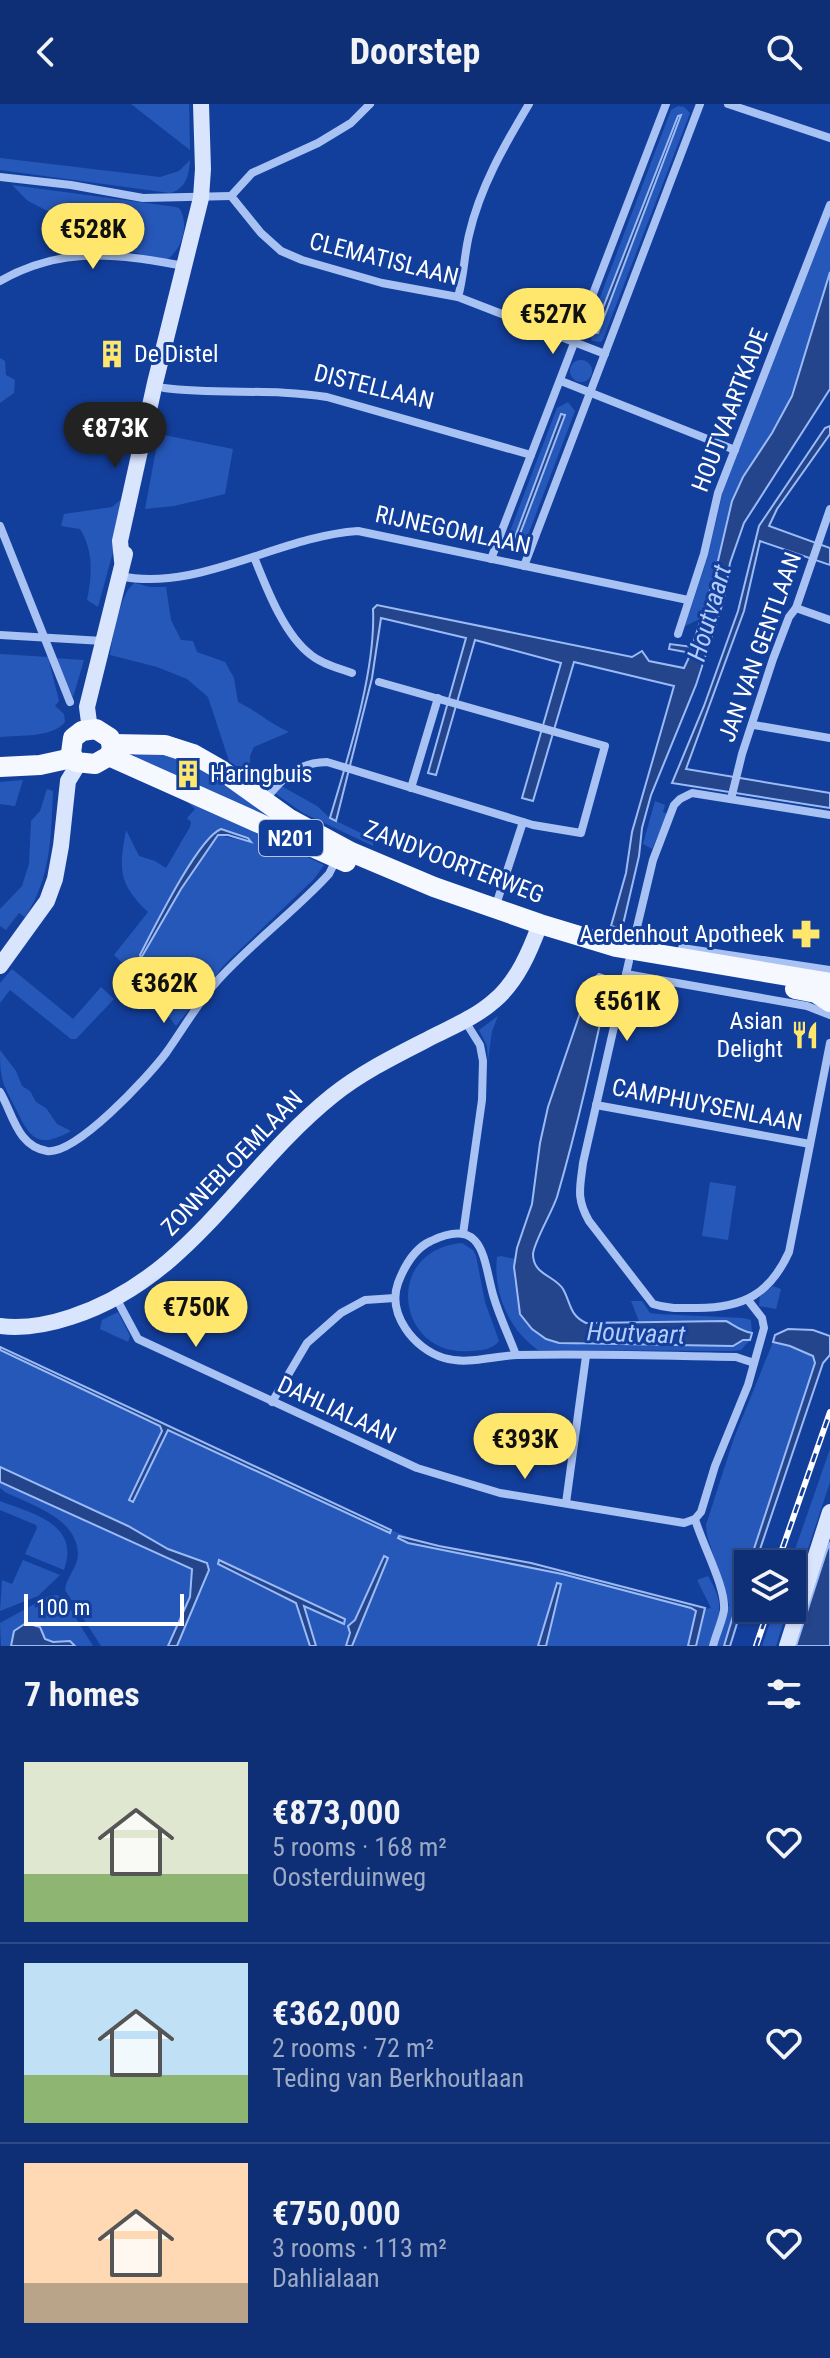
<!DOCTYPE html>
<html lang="en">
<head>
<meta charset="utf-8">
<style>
  body { margin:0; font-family:"Roboto Condensed",sans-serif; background:#17377a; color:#f1f3f6; height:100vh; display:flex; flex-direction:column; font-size:30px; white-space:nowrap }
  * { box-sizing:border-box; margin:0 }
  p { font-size:26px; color:#9ba9c5 }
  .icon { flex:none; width:44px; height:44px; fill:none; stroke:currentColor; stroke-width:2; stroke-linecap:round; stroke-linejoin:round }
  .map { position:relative; height:1542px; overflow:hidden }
  .details { display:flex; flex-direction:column; background:#0e2f75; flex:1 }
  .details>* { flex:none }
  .fabs { position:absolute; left:734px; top:1446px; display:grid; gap:16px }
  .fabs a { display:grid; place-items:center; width:72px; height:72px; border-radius:0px; background:#0e2f75; box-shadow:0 2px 6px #0004,0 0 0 2px #2e4a87; font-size:40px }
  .scale { position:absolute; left:24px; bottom:20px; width:160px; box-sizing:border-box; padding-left:8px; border:4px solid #fff; border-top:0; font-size:22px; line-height:28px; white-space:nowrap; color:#fff; -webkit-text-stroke:6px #133f9c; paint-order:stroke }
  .price { position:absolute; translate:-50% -68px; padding:0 18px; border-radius:28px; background:#ffe66c; color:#111; font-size:26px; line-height:52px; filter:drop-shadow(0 2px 4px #0008) }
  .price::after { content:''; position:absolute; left:50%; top:48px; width:24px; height:18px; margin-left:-12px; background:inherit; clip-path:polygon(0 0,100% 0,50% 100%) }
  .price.current { background:#222; color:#fff }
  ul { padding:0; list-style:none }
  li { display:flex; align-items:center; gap:24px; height:200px; padding:0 24px }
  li+li { border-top:2px solid #2e4a87 }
  li span { display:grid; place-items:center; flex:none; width:224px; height:160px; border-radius:0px; color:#555 }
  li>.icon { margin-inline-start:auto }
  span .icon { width:96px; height:96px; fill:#fffc; stroke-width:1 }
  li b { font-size:34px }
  h2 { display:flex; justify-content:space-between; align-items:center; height:96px; padding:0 24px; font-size:34px }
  header { display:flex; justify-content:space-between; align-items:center; height:104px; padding:0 24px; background:#0e2f75; font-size:36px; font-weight:700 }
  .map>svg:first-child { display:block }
  .green { fill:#2658ba; fill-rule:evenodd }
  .water { fill:#24448b; stroke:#9bbbf7; stroke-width:2 }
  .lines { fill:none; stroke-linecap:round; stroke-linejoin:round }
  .street { stroke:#a9c2f4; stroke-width:8 }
  .secondary { stroke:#d9e4fd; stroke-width:16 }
  .primary { stroke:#f6f8ff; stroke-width:20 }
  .rail-casing { stroke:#fff; stroke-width:6 }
  .rail { stroke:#133f9c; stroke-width:3; stroke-dasharray:9; stroke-linecap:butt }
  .labels { text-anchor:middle; stroke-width:6; stroke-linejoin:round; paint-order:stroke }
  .shield { fill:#133f9c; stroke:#b8c5e1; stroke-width:2 }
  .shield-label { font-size:22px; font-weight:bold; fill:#fff }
  .street-label { font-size:24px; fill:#fff; stroke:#133f9c }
  .poi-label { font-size:24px; fill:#fff; stroke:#133f9c; text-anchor:start }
  .water-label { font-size:26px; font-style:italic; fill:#b6cdfa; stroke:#133f9c }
</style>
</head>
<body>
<header><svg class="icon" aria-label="back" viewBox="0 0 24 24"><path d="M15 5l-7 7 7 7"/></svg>Doorstep<svg class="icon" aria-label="search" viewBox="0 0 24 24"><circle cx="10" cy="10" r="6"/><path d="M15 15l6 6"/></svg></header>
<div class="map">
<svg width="830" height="1542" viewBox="0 0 830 1542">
  <rect width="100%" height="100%" fill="#133f9c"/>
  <g class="green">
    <polygon points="131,0 189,0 190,46"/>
    <polygon points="678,2 684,3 690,9 603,235 601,238 592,237 588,225 671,6"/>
    <path d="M0,54L160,73L179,67L190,56C189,71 186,85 170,89L0,66Z"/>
    <path d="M12,81L176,103L180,105C190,123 181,150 161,159L137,149L102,143L73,120L28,97Z"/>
    <polygon points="830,109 830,168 800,268 783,310 743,373 732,397 714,474 700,515 685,522 708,452 724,383"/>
    <polygon points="0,254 5,257 6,271 15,276 14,289 0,299"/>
    <circle cx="581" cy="267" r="11"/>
    <polygon points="568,298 575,307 525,439 517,444 507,435 557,304"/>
    <polygon points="159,330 233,345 225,390 174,402 145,405"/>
    <path d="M129,389L98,503L87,496C92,472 94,447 80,425L61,422L64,410L112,403Z"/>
    <path d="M135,479L150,483H166L171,516L181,536L193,537L197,548L225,558L234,574L238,598C257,607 270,620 289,628L254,643L250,652V661L260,670L317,702L330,714L373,735V742L303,709L229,657L208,593L187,575L157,563L110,551C112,536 121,485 135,479Z"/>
    <path d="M0,550L48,553L59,597L55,602L64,610L65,618C52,634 19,631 0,633Z"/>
    <polygon points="53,554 84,556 73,593"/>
    <polygon points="136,644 181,649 301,734 134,653"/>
    <polygon points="23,676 15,702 0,700 0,678"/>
    <path d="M47,685L53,687C51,732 51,775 25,813L19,809L6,826L0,822V805L22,782L29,760L31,717L40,707Z"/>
    <path d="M181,692L324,761L314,775L225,860L176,922L140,876L114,851L148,808C118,779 119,766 126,726L139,752L155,757L166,764L190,723L191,718L187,714L195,705ZM221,725L250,738L218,731L181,785L142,853L140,851C164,806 185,761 221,725Z"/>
    <polygon points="655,697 665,701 663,708 667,710 652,745 643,740"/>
    <polygon points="12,865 73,915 101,883 114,895 76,935 71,935 10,886 0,899 0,879"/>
    <polygon points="498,912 492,927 488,957 487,942 479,926"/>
    <path d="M0,946L16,967L22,982L30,987L36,998L46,1004L57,1020L71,1027C40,1044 31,1037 17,1007C3,979 0,978 0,946Z"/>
    <polygon points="710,1078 736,1082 728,1136 702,1132"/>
    <path d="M462,1139L473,1146L476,1152L485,1198L499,1237C492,1246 482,1246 471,1247C396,1254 382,1146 462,1139Z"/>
    <path d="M501,1152L515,1155L514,1174L520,1210L581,1241L733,1242L743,1236H750L741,1246L731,1247L538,1246C509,1226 493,1189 497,1153Z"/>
    <polygon points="773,1182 781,1185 776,1205 759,1202 760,1192"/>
    <polygon points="631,1197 642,1197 650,1209 658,1210 743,1214 751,1216 752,1229 737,1224 726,1217 639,1217"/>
    <polygon points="118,1208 130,1232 128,1238 100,1225 102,1216"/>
    <polygon points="773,1238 790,1242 813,1252 815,1259 748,1460 724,1542 716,1542 729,1501 707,1431 706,1421 734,1334"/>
    <path d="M0,1246L390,1429L391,1426L426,1440L415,1437L428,1443L562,1470L705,1505L711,1504L697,1476L708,1472C726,1502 719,1511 709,1542H177L209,1463L207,1459L168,1445L128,1422L0,1363Z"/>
    <polygon points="830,1345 830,1378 792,1493 790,1460"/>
    <path d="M0,1378L192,1465L190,1493L168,1542H101L65,1486C66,1473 77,1465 78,1451C78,1414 31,1401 5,1388L0,1384Z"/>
    <path d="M0,1397C34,1410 80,1420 64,1466L25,1450L37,1424L36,1421L0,1406Z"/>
    <polygon points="23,1456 60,1471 38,1492 0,1507 2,1476 12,1480"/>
    <polygon points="57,1491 64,1495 93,1542 75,1542 70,1537 53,1538 43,1533 40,1524 10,1539 11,1542 1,1542 0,1519 49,1492"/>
    <polygon points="775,1504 788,1504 776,1542 762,1542"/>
  </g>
  <g class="water">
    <polygon points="681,11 598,229 596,229 594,227 678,12"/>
    <path d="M830,168V285L744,419L730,459L724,495L696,581L651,691L642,724L639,752L622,825L611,822L626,769L632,728L674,582L574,558L533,697L522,694L561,559L475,536L436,671L428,669L466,534L381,514L372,574L336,717L330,714C348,653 376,567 373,505L377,501L632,553L642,547L649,557L684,564L691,549L669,545L670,540L692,543L714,474L732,397L743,373L772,329L792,292Z"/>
    <polygon points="561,310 565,311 518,435 515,433"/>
    <polygon points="830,322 830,330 777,405 769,422 830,444 830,461 760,437 744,507 686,665 830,689 830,704 672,679 704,602 738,507 759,422 825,324"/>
    <path d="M221,725L248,734L251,738L228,731H218L181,785L141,854L140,851C153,826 198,734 221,725Z"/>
    <path d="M599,870L610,874C594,948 578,1021 557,1093C552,1108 534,1138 533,1150C533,1171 554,1171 563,1185C571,1199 569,1211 586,1219L726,1217C734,1221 740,1227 752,1229L750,1236H743L733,1242L559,1239L546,1235L532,1225L520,1210L514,1163L517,1144L532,1100L540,1039L548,1003L591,877Z"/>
    <polygon points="788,1225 813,1226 830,1232 830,1251 823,1259 755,1460 749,1460 815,1259 813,1252 790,1242 773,1238 775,1231"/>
    <polygon points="0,1243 391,1426 390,1429 168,1326 133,1398 129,1396 162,1327 160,1322 0,1246"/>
    <polygon points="0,1363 128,1422 168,1445 207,1459 209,1466 177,1542 168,1542 190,1493 192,1465 0,1378"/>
    <polygon points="399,1432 439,1442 531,1459 705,1504 696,1542 688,1542 696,1507 691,1504 562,1470 408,1439 398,1434"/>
    <polygon points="830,1438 830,1542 796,1542 826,1449"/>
    <polygon points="384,1452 388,1454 352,1542 346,1542 350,1529 348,1522 355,1516"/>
    <polygon points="219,1456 345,1515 344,1520 304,1502 316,1542 310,1542 296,1499 218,1460"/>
    <polygon points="748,1462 748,1484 730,1542 724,1542"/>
    <polygon points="557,1479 561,1480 546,1542 538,1542"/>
    <polygon points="26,1519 40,1523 45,1535 53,1538 70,1537 75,1542 11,1542 14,1527"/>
  </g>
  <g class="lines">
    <g class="street">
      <polyline points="728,0 830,34"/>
      <polyline points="0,73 71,81 143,94 231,92"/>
      <polyline points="231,92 261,129 281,147 302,156 382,179 458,193 605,250"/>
      <polyline points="231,92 252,69 318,39 351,19 370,0"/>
      <path d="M0,177C63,141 118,150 185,162"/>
      <path d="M458,193C464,172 464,152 469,131C480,83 504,42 529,0"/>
      <polyline points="561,277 735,346"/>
      <path d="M164,284C218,291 273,284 327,293L531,351"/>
      <polyline points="0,422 70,598"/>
      <path d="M254,453C266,483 284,531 311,551C322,560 338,564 352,569"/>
      <polyline points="491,455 666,0"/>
      <polyline points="524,462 700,0"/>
      <path d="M120,472C197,489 279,432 358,427L688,496"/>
      <polyline points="796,504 830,516"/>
      <polyline points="678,530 704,450 718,389 830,101"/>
      <polyline points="0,531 103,537"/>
      <polyline points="754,621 830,634"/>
      <polyline points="411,684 438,594"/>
      <polyline points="731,695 742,650 773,555 789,513 796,504 830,405"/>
      <path d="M264,697C282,675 297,658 327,658L533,721L581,729L605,642L379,578"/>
      <polyline points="495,804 523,718"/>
      <polyline points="632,844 653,756 674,701 680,695 692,689 830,711"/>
      <polyline points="682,844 830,866"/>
      <path d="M629,857L583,1059C580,1084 576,1094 589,1117L653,1200C668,1205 682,1204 698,1204C743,1204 770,1190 789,1148L830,939"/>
      <polyline points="626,870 807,902 830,911"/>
      <path d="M0,988C13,1010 17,1042 47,1047C76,1051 148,973 166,949C184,924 198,898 219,875C253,838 295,807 329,770L333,762V753"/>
      <polyline points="596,1001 810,1040"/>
      <polyline points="463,1130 482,996 483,957 480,941 465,917"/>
      <polyline points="116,1194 138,1235 417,1364 500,1389 684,1419 695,1415"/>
      <path d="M516,1251C509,1232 500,1214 494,1194C483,1158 486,1111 431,1137C415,1144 404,1163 398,1179C387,1210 414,1245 444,1254C467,1261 493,1252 517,1251C589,1249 663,1252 736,1253L754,1259"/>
      <polyline points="272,1298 307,1239 341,1209 365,1196 395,1194"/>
      <polyline points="566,1399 586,1252"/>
      <path d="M713,1542C716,1530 722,1518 724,1506C726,1483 702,1440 695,1415L701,1408L715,1362L748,1281L764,1224L762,1214L748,1196"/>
    </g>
    <g class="secondary">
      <polyline points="122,457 120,437 155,279 201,94 203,65 201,0"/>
      <polyline points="90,626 87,603 125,450"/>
      <polyline points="0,862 47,797 55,775 61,742 68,677 79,659"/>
      <path d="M0,1222C25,1225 47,1221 71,1213C189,1175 240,1066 332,992C363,967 401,949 436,931C456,921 477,912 494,897C517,878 530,847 540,820"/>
      <polyline points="787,1542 830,1408"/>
    </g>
    <g class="primary">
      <polygon points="96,625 110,634 112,644 109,652 95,660 76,658 71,649 73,634 82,627"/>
      <polyline points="112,640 165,641 193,650 221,666 288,714 351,748 434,783 540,820 616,843 830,879"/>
      <polyline points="109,652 346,758"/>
      <polyline points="0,663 40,661 72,654"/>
      <polyline points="795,885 816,889 830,898"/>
    </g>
    <defs>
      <g id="rail">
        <polyline points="777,1460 830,1308"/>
        <polyline points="756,1542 769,1504"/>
      </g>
    </defs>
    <use href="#rail" class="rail-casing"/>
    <use href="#rail" class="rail"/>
  </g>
  <defs>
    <symbol id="building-bare" viewBox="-9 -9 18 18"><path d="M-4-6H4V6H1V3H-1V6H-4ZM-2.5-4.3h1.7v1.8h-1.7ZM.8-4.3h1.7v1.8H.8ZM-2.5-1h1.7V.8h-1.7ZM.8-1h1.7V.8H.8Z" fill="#ffe66c" stroke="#133f9c" stroke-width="2.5" paint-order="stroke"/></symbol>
    <symbol id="pharmacy-bare" viewBox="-9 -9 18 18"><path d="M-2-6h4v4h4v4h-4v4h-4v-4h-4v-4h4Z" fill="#ffe66c" stroke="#133f9c" stroke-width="2.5" paint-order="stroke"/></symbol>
    <symbol id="restaurant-bare" viewBox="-9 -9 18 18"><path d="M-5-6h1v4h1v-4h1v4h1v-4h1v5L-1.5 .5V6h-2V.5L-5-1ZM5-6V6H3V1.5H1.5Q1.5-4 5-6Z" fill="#ffe66c" stroke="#133f9c" stroke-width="2.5" paint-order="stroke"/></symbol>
  </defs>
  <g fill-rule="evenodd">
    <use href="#building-bare" x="92" y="230" width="40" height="40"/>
    <use href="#building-bare" x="168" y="650" width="40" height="40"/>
    <use href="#pharmacy-bare" x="786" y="810" width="40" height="40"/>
    <use href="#restaurant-bare" x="785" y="911" width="40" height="40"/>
  </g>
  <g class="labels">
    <rect class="shield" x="259" y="716" width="64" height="36" rx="6"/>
    <g class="shield-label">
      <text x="291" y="742">N201</text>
    </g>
    <g class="street-label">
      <text transform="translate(384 155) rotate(14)" y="8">CLEMATISLAAN</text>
      <text transform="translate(374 283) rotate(14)" y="8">DISTELLAAN</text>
      <text transform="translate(730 306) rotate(-69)" y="8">HOUTVAARTKADE</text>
      <text transform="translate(453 426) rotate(12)" y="8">RIJNEGOMLAAN</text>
      <text transform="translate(760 543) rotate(-70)" y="8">JAN VAN GENTLAAN</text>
      <text transform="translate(454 758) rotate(21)" y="8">ZANDVOORTERWEG</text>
      <text transform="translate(707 1001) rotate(11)" y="8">CAMPHUYSENLAAN</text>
      <text transform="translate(232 1059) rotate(-46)" y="8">ZONNEBLOEMLAAN</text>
      <text transform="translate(337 1306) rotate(25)" y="8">DAHLIALAAN</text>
    </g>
    <g class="poi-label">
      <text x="134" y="258">De Distel</text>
      <text x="210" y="678">Haringbuis</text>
      <text x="784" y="838" text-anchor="end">Aerdenhout Apotheek</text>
      <text x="783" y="925" text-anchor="end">Asian<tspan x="783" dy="28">Delight</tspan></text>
    </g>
    <g class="water-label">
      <text transform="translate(709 509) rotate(-74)" y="9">Houtvaart</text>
      <text transform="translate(636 1229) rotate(2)" y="9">Houtvaart</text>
    </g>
  </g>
</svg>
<div class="fabs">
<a><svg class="icon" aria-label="layers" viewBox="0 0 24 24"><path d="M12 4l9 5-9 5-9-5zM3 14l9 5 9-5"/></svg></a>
</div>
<div class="scale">100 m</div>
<b class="price" style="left:93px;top:167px">€528K</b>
<b class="price" style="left:553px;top:252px">€527K</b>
<b class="price current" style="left:115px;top:366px">€873K</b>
<b class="price" style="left:164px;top:921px">€362K</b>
<b class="price" style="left:627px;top:939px">€561K</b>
<b class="price" style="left:196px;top:1245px">€750K</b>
<b class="price" style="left:525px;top:1377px">€393K</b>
</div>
<section class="details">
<h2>7 homes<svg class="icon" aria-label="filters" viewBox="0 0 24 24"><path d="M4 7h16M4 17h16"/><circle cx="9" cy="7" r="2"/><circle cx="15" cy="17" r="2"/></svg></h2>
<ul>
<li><span style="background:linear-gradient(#dfe7d0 70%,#8fb573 0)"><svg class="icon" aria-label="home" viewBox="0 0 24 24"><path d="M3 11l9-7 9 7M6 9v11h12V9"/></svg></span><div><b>€873,000</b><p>5 rooms · 168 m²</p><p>Oosterduinweg</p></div><svg class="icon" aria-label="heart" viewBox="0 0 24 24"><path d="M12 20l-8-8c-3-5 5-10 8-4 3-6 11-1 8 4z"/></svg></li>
<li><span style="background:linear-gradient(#bfe0f5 70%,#8fb573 0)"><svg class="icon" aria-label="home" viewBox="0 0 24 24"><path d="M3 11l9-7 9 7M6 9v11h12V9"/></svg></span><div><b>€362,000</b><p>2 rooms · 72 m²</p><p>Teding van Berkhoutlaan</p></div><svg class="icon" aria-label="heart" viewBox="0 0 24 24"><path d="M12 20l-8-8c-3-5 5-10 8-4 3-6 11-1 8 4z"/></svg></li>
<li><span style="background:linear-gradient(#ffd9b3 75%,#b9a48a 0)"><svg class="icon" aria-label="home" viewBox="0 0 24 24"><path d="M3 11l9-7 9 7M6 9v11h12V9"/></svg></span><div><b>€750,000</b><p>3 rooms · 113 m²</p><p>Dahlialaan</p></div><svg class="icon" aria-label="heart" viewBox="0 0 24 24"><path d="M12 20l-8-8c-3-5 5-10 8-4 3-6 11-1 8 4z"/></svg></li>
</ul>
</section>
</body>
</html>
